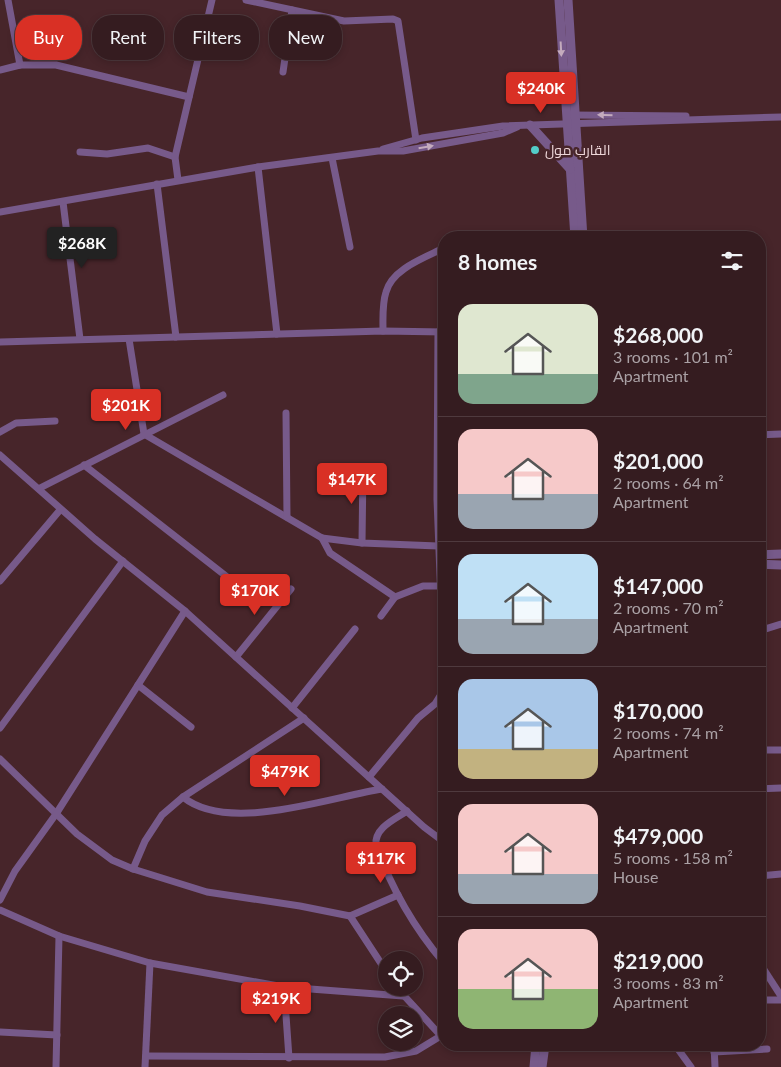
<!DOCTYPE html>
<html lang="en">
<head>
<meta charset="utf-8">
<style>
  body { margin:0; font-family:Lato,Cairo,sans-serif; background:#3d2529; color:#f1f3f6; height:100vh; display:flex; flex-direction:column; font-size:19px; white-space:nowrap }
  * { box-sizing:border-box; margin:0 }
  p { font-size:16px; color:#aaa1a5 }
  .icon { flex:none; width:28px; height:28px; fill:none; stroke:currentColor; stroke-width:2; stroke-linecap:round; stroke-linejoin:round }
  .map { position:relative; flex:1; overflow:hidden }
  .panel { position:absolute; left:438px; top:231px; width:328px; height:820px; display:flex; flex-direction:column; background:#351c20; border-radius:20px; box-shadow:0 2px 8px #0003,0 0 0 1px #4f3a3e }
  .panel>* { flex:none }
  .guide { position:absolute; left:15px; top:15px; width:348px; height:45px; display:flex; gap:10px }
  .fabs { position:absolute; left:378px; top:951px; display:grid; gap:10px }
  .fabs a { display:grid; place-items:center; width:45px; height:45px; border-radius:50%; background:#351c20; box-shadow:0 2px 8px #0003,0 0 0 1px #4f3a3e; font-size:25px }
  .price { position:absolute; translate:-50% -42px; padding:0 11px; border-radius:5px; background:#d93025; color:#fff; font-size:16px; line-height:32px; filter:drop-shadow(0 1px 2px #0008) }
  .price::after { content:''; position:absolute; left:50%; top:30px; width:15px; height:11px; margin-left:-8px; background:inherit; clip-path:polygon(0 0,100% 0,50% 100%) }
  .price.on { background:#222; color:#fff }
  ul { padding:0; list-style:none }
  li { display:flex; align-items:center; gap:15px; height:125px; padding:0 20px }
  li+li { border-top:1px solid #4f3a3e }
  li span { display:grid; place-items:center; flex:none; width:140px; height:100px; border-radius:15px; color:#555 }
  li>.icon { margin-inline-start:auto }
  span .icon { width:60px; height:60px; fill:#fffc; stroke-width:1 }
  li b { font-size:21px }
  h2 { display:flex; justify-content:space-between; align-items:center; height:60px; padding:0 20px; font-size:21px }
  .pill { padding:0 18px; border-radius:20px; background:#351c20; box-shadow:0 2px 8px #0003,0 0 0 1px #4f3a3e; font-size:18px; line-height:45px }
  .pill.on { background:#d93025; color:#fff }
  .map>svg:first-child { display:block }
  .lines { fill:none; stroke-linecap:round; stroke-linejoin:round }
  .minor { stroke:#775a8a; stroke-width:7 }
  .tertiary { stroke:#775a8a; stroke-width:9 }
  .oneway { fill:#c4abbd }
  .poi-dot { fill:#53cdc9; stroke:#47252a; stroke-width:2 }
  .labels { text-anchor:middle; stroke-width:5; stroke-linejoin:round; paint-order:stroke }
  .poi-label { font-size:14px; fill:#eed7d9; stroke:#47252a; text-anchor:start }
</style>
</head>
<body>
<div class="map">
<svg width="781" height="1067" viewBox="0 0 781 1067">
  <rect width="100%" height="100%" fill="#47252a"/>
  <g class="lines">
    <g class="minor">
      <polyline points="8,0 20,65"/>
      <polyline points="246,0 344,21 393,19 398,21 416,140"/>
      <polyline points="0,70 20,65 56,65 189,97"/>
      <polyline points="283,72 292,10"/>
      <polyline points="572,115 686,116"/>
      <polyline points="383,149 422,138 503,126 781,117"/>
      <polyline points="80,152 107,154 148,148 175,157"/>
      <polyline points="332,158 350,247"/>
      <polyline points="258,167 277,334"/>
      <polyline points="178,180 175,157 212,0"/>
      <polyline points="157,184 176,337"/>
      <polyline points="63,202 80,339"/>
      <polyline points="0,212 258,167 378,151 403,151 503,133 517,127"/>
      <path d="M383,331C383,319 382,304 386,292C392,269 424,258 444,248"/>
      <polyline points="438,332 437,499 444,678"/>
      <polyline points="129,339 144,434 322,538 362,543 438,546"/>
      <polyline points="0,342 383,331 444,332"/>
      <polyline points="286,413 287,517"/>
      <polyline points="0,432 16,423 55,421"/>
      <polyline points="759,435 781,434"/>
      <polyline points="0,455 95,539 185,611 424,827 444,842"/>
      <polyline points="84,465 231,580"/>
      <polyline points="40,488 223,395"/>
      <polyline points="322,538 330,553 395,597"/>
      <polyline points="362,543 363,467"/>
      <polyline points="0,581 60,510"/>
      <polyline points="381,616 395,597 423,586 440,586"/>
      <polyline points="759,631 781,624"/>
      <polyline points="236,657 291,589"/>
      <polyline points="138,685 191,727"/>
      <polyline points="292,708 355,629"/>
      <polyline points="0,728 123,561"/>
      <polyline points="759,750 781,750"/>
      <polyline points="0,759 77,834 112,860 133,869 207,892 300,906 350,916 398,895"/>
      <polyline points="369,777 418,718 435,704 443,691 444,682"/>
      <polyline points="759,789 781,788"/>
      <path d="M183,797C228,834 330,797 382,789"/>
      <path d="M407,811C395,819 374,828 376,845C391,887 415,929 444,963"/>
      <polyline points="133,869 145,841 162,815 183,797 304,718"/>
      <polyline points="759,876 781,874"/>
      <polyline points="0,900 15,871 56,814 185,611"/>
      <polyline points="0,910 59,936 150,963 284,987 403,996"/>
      <polyline points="350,916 386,971"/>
      <polyline points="759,962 781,996"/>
      <polyline points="284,987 289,1058"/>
      <polyline points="397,988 441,1036"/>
      <polyline points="759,1000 781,1000"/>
      <polyline points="0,1032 57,1035"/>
      <polyline points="675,1045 691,1067"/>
      <polyline points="714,1045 715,1067"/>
      <polyline points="714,1052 767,1049"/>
      <polyline points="146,1056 385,1057 416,1051 444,1034"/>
      <polyline points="56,1067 59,936"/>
      <polyline points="145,1067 150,963"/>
    </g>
    <g class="tertiary">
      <polyline points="559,0 575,238"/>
      <polyline points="568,0 583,238"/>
      <polyline points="530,125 570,169"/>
      <polyline points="759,555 781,554"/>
      <polyline points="759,564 781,565"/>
      <polyline points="534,1067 536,1045"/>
      <polyline points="542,1067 545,1045"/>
    </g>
  </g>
  <defs><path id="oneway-solid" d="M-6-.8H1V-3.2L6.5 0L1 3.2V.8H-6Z" transform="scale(1.25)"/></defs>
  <g class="oneway">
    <use href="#oneway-solid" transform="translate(561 49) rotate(87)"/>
    <use href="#oneway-solid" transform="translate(605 115) rotate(-179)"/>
    <use href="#oneway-solid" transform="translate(426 147) rotate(-10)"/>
  </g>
  <circle class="poi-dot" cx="535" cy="150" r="5"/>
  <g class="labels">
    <g class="poi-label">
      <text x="545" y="155">القارب مول</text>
    </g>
  </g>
</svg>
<div class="fabs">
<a><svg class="icon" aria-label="locate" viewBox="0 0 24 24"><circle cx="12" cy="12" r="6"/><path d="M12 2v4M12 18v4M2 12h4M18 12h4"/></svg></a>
<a><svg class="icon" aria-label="layers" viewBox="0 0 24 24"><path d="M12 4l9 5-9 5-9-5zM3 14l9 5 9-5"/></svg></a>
</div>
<b class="price" style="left:541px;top:114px">$240K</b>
<b class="price on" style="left:82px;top:269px">$268K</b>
<b class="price" style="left:126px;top:431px">$201K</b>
<b class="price" style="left:352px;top:505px">$147K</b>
<b class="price" style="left:255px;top:616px">$170K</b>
<b class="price" style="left:285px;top:797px">$479K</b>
<b class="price" style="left:381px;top:884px">$117K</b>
<b class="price" style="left:276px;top:1024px">$219K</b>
<div class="guide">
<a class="pill on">Buy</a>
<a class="pill">Rent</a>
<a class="pill">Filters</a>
<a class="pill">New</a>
</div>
<section class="panel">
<h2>8 homes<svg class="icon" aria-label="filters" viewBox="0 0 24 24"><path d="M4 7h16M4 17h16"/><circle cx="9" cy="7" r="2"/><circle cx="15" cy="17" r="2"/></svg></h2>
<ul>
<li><span style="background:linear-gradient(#dfe7d0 70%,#7fa58c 0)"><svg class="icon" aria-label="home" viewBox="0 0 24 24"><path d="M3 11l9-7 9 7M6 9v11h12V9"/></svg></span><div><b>$268,000</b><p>3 rooms · 101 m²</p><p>Apartment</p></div></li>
<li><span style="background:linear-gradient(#f6c9c9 65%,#9aa5b1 0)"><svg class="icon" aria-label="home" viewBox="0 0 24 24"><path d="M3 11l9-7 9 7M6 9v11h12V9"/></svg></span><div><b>$201,000</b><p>2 rooms · 64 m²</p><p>Apartment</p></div></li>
<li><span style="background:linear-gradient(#bfe0f5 65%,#9aa5b1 0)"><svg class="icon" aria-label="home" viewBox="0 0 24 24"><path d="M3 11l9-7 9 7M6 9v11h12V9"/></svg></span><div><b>$147,000</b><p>2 rooms · 70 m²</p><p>Apartment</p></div></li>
<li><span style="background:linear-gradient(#a9c7e8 70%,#c2b280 0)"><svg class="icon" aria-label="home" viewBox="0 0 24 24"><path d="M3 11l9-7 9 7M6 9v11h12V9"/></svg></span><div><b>$170,000</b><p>2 rooms · 74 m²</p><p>Apartment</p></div></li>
<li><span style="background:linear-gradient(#f6c9c9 70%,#9aa5b1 0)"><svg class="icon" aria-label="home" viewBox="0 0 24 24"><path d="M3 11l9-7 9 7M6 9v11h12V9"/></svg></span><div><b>$479,000</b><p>5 rooms · 158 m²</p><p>House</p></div></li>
<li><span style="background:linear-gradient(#f6c9c9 60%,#8fb573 0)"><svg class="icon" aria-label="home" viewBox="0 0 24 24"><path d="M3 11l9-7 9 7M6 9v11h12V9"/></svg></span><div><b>$219,000</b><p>3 rooms · 83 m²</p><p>Apartment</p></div></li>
</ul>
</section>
</div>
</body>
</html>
